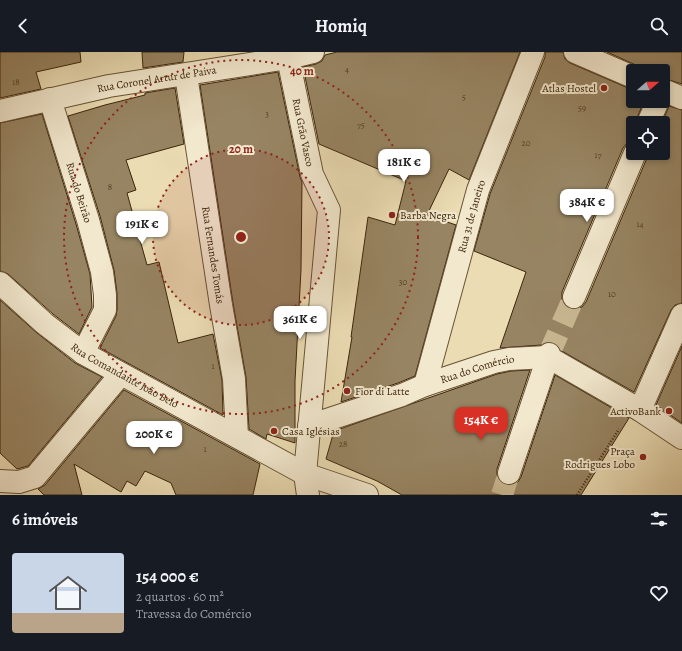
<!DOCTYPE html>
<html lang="pt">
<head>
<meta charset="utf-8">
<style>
  body { margin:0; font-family:Alegreya,serif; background:#242831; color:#f1f3f6; height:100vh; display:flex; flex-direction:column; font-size:15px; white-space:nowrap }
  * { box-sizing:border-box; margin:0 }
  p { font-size:13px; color:#9ea1a6 }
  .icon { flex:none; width:22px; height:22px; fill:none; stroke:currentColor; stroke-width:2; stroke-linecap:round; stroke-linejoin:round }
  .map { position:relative; height:443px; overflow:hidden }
  .drawer { display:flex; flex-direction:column; background:#171b24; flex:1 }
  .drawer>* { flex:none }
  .needle { width:26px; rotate:70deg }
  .controls { position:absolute; left:626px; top:12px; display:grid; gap:8px }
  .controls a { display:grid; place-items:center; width:44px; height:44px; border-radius:4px; background:#171b24; box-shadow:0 2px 6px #0003; font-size:20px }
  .price { position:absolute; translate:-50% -34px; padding:0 9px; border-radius:8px; background:#fff; color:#222; font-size:13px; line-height:26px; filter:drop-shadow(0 1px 2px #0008) }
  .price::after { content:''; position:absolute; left:50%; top:24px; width:12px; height:9px; margin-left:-6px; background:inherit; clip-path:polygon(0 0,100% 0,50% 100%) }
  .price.on { background:#d93025; color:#fff }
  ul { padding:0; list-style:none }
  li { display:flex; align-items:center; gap:12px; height:100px; padding:0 12px }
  li span { display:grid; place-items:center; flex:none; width:112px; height:80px; border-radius:4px; color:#555 }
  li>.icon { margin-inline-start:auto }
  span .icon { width:48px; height:48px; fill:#fffc; stroke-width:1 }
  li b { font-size:17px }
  h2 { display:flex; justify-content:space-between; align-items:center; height:48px; padding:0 12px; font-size:17px }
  header { display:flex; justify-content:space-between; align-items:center; height:52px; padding:0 12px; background:#171b24; font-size:18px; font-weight:700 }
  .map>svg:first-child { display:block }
  .building { fill:#978462; stroke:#3d250b }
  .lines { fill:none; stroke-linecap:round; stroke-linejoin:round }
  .minor-tunnel { stroke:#c8b791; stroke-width:22; stroke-dasharray:22 11; stroke-linecap:butt }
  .minor-casing { stroke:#685335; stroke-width:24 }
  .path { stroke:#3d250b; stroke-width:2.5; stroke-dasharray:1 2; stroke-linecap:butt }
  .minor { stroke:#f2e8ce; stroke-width:22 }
  .ring { fill:none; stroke:#8f2418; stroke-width:2; stroke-dasharray:2 4 }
  .poi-dot { fill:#8f2418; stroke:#f2e8ce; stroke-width:1.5 }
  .labels { text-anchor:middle; stroke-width:4; stroke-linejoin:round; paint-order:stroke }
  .number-label { font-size:9px; fill:#543d21 }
  .street-label { font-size:11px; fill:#3d250b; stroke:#f2e8ce }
  .poi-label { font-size:11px; fill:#3d250b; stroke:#f2e8ce; text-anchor:end }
  .centre { fill:#8f2418; stroke:#f2e8ce; stroke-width:2 }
  .ring-label { font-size:12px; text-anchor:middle; font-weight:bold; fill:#8f2418; stroke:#f2e8ce; stroke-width:4; stroke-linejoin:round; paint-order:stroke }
</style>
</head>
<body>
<header><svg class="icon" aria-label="back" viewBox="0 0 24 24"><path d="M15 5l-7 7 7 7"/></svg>Homiq<svg class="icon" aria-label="search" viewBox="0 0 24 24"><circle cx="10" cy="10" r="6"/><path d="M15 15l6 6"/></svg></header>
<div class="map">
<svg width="682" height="443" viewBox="0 0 682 443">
  <rect width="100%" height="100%" fill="#ebdcb3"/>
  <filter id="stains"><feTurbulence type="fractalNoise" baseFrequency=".005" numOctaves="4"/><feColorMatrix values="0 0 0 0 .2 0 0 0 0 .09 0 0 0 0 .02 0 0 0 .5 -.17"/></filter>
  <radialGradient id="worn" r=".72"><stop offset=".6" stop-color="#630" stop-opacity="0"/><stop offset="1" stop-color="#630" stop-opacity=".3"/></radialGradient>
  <g class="building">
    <polygon points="0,0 80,0 81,10 36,20 41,37 0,46"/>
    <polygon points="142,0 184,0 183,10 143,16"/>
    <polygon points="337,0 520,0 469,128 449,117 427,163 456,173 415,324 398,331 341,350 352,285 351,285 368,165 395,173 406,129 319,92 303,15 316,12 322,9 325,3"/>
    <polygon points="545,0 563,0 565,7 570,11 628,36 633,37 633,49 644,49 637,66 636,71 633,71 633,89 627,91 623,96 562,240 562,247 564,252 569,256 576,257 582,255 586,250 647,106 647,101 663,101 663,71 662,71 669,54 682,58 682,251 675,253 671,258 634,340 560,298 558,293 553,290 547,290 541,293 500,296 526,220 474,199 490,142 545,5"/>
    <polygon points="607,0 682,0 682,32 663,26 663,19 644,19 638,14"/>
    <polygon points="278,20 300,125 302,130 301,218 295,329 295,391 267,382 266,387 249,377 246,325 233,251 200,33"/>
    <polygon points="175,36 184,92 126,108 136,138 127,141 147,213 159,210 178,291 213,282 222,328 223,363 100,296 116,264 117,258 117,241 114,218 100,164 68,64 105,53 145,43 145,41"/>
    <polygon points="42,62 76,172 90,222 92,255 79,282 53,262 8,222 0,219 0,71"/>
    <polygon points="0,248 37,281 75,311 102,325 28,414 17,417 0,401"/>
    <polygon points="682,294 682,371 656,353"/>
    <polygon points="530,318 497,417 497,424 500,430 505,433 512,433 518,430 521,425 555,323 629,366 581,443 402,443 377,429 326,407 334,379 497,322 511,319"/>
    <polygon points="124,338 260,412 253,443 176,443 171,431 145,419 136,434 127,429 121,440 74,412 82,443 44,443 38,437 45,433"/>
  </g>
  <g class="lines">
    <g class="minor-tunnel">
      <polyline points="549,302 574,245"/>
      <polyline points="502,443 509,421"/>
    </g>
    <defs>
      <g id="minor">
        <path id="s1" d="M288,0V6L312,122L329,158L305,422L308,443"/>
        <polyline points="575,0 633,25"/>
        <path id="s2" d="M186,23L221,253L234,327L237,384"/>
        <polyline points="663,38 682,46"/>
        <path id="s3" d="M50,47L88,168L102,220L105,243V258L83,301"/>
        <path id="s4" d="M0,59L109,34L288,6L313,0"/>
        <polyline points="648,71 658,49"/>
        <path id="s5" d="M0,231L45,272L83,301L305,422L367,443"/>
        <polyline points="574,245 635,101"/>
        <path id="s6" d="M425,333L478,138L533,0"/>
        <polyline points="640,358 682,263"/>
        <path id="s7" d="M309,374L402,343L425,333L494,310L509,307L548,305L640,358L682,386"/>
        <polyline points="509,421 549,302"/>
        <polyline points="0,429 19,430 35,425 121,322"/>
      </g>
    </defs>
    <use href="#minor" class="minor-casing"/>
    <polyline class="path" points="577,443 619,377"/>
    <use href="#minor" class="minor"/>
  </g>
  <circle cx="241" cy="185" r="88" fill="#8f2418" fill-opacity=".12"/>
  <g class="ring">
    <circle cx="241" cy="185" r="88"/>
    <circle cx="241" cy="185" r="177"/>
  </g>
  <g class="poi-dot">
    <circle cx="604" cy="36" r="4"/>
    <circle cx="392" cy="163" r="4"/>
    <circle cx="347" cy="339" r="4"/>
    <circle cx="669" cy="359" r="4"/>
    <circle cx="274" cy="379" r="4"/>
    <circle cx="643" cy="405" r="4"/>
  </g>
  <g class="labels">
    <g class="number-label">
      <text x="347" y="20">4</text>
      <text x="16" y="33">18</text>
      <text x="464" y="48">5</text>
      <text x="582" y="59">59</text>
      <text x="267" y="65">3</text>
      <text x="361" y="76">75</text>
      <text x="526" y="94">20</text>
      <text x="598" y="106">17</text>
      <text x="110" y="138">8</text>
      <text x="640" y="175">14</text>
      <text x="403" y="233">30</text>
      <text x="612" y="245">10</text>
      <text x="213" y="317">1</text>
      <text x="343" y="395">28</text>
      <text x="205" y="400">1</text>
    </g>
    <g class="street-label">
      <text dy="4" stroke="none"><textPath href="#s4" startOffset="160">Rua Coronel Artur de Paiva</textPath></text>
      <text dy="4" stroke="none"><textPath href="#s1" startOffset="82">Rua Grão Vasco</textPath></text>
      <text dy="4" stroke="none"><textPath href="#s3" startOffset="98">Rua do Beirão</textPath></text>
      <text dy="4" stroke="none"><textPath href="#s6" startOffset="175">Rua 31 de Janeiro</textPath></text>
      <text dy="4" stroke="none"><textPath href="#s2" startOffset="182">Rua Fernandes Tomás</textPath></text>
      <text dy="4" stroke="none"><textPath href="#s7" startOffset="178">Rua do Comércio</textPath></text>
      <text dy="4" stroke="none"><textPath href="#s5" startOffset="156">Rua Comandante João Belo</textPath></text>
    </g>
    <g class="poi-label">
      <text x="596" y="40">Atlas Hostel</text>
      <text x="400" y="167" text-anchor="start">Barba Negra</text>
      <text x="355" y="343" text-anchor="start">Fior di Latte</text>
      <text x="661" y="363">ActivoBank</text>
      <text x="282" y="383" text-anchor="start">Casa Iglésias</text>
      <text x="635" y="403">Praça<tspan x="635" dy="13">Rodrigues Lobo</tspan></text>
    </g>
  </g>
  <circle cx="241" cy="185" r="6" class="centre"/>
  <g class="ring-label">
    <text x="302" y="23">40 m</text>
    <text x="241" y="101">20 m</text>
  </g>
  <rect width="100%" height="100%" filter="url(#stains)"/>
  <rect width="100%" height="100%" fill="url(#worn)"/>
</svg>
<div class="controls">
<a><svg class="needle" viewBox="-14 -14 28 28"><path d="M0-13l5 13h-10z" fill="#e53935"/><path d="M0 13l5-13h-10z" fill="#9ea1a6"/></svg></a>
<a><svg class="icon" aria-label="locate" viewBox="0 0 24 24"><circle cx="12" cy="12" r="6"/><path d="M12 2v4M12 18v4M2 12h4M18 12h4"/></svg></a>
</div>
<b class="price" style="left:404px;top:131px">181K €</b>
<b class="price" style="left:587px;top:171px">384K €</b>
<b class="price" style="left:142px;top:193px">191K €</b>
<b class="price" style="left:300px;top:288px">361K €</b>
<b class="price on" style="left:481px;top:389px">154K €</b>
<b class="price" style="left:154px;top:403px">200K €</b>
</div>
<section class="drawer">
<h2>6 imóveis<svg class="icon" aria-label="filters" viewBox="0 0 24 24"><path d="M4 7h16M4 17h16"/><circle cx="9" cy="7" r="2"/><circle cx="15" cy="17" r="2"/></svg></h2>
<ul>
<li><span style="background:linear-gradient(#c9d6e8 75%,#b9a48a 0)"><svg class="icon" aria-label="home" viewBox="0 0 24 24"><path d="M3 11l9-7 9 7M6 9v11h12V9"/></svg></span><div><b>154 000 €</b><p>2 quartos · 60 m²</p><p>Travessa do Comércio</p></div><svg class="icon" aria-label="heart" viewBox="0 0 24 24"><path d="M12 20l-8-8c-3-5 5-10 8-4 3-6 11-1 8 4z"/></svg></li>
</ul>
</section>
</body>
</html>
